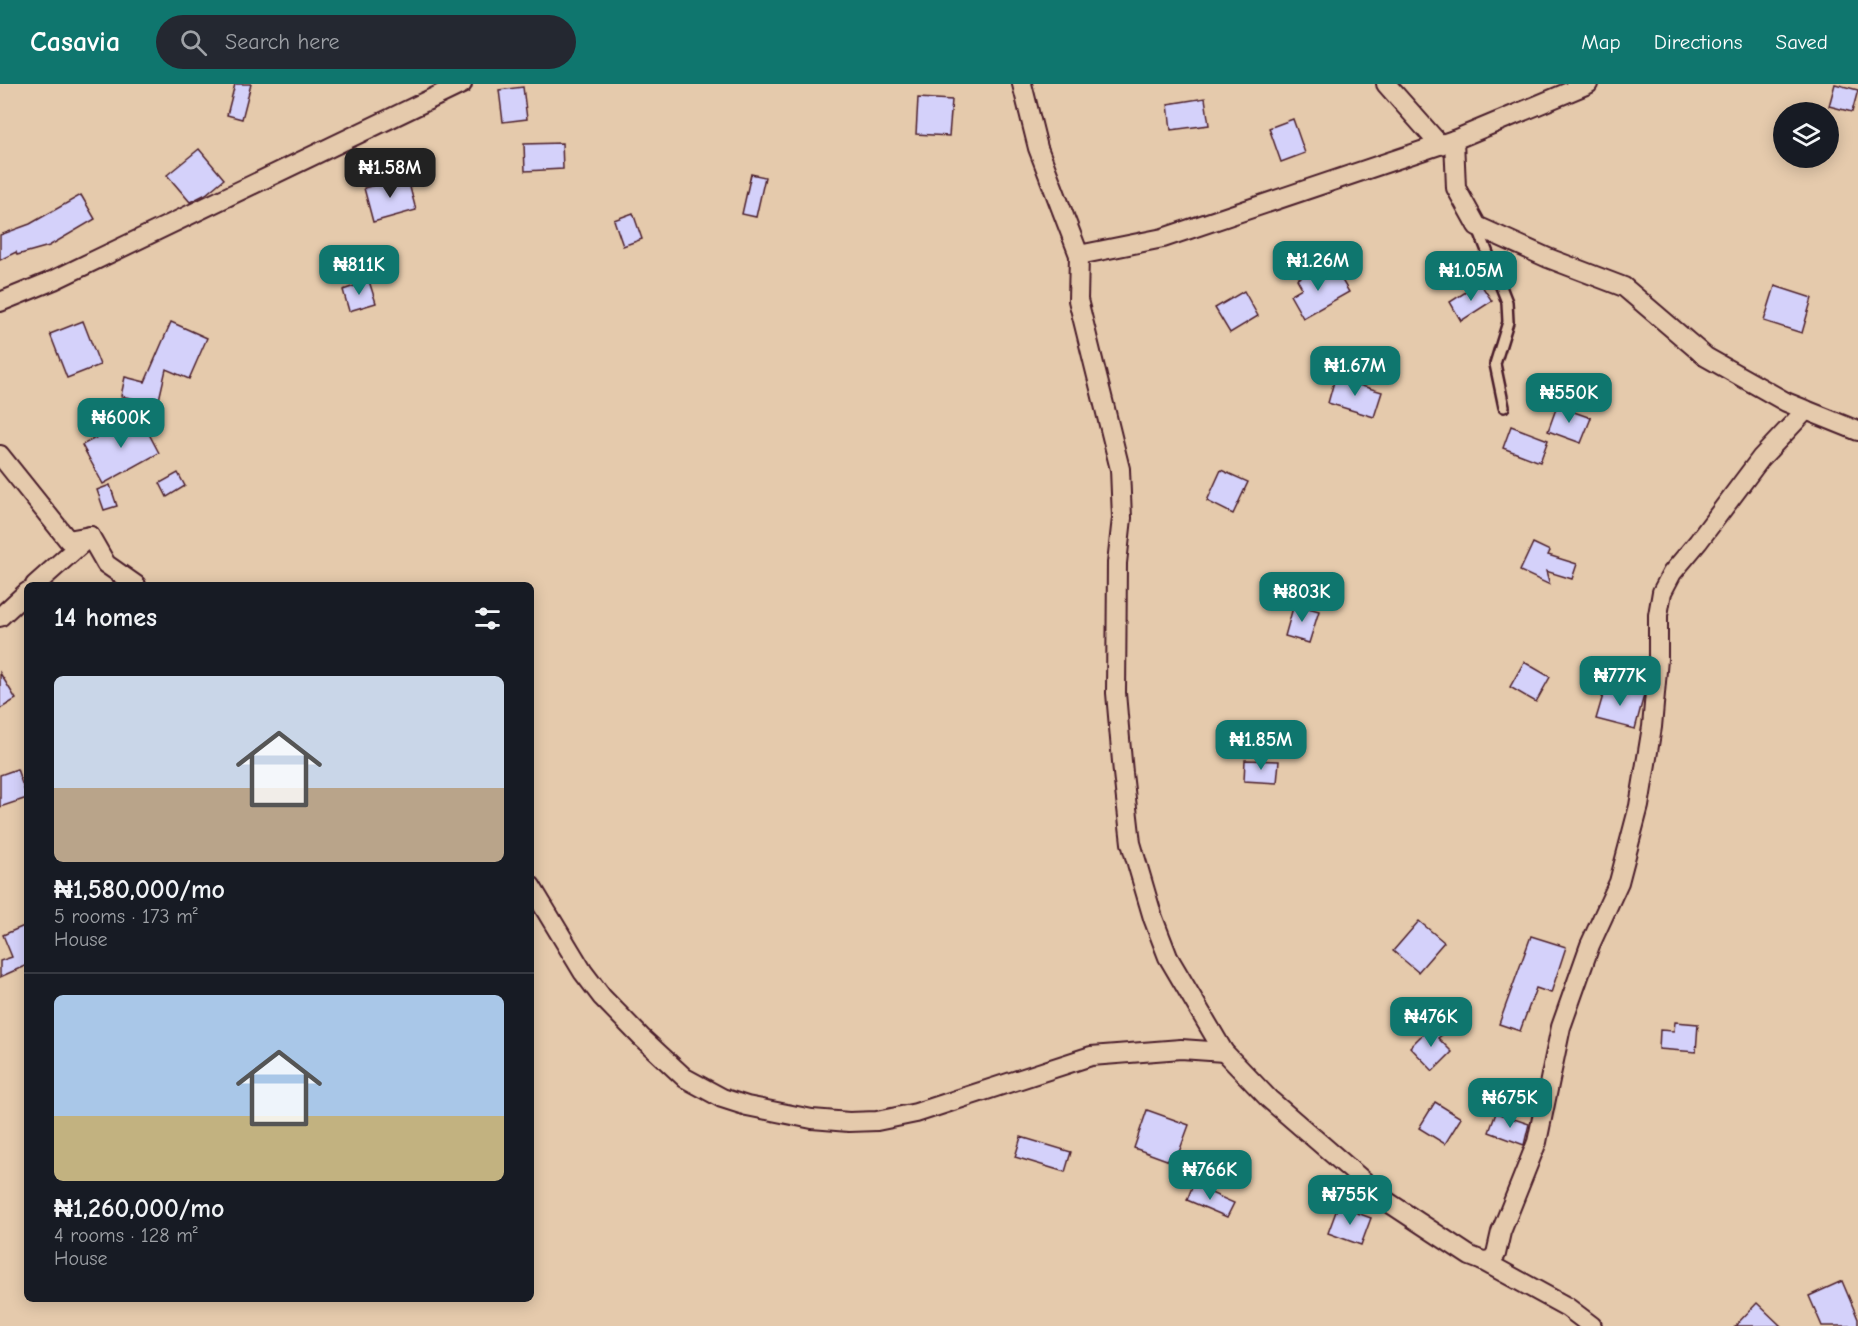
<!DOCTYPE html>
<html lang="en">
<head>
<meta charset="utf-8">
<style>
  body { margin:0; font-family:"Comic Neue",sans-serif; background:#242831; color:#f1f3f6; height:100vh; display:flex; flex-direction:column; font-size:22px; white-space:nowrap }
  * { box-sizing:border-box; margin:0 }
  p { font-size:20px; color:#9ea1a6 }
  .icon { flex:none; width:33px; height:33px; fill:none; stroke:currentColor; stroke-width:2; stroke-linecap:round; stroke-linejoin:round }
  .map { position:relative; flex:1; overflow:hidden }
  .sheet { position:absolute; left:24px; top:498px; width:510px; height:720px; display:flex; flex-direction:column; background:#171b24; border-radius:9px; box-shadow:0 3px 15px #0003 }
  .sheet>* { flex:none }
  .buttons { position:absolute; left:1773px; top:18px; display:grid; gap:12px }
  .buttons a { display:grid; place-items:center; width:66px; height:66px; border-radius:50%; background:#171b24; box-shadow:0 3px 15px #0003; font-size:30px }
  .price { position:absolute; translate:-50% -51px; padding:0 14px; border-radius:12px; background:#0f766e; color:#fff; font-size:20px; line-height:39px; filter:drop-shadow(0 2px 3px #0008) }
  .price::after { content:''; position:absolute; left:50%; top:36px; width:18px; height:14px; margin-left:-9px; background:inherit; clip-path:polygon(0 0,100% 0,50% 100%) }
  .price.current { background:#222; color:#fff }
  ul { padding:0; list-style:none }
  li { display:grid; align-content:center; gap:12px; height:318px; padding:0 30px }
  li+li { border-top:2px solid #363941 }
  li span { display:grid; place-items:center; height:186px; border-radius:9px; color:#555 }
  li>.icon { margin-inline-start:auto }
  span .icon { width:108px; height:108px; fill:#fffc; stroke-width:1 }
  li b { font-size:26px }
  h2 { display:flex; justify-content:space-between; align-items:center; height:72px; padding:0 30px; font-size:26px }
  header { display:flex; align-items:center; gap:36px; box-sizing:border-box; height:84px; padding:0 30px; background:#0f766e; color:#fff }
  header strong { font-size:28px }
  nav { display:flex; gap:33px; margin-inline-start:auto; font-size:21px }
  .search { width:420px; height:54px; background:#242831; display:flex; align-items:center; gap:15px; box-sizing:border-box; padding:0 21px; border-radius:33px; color:#9ea1a6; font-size:22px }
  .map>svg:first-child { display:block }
  .building { fill:#d4d1fa; stroke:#4a1f2b; stroke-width:1.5 }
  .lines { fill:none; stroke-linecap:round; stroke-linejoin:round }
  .lane-casing { stroke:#4a1f2b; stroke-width:14 }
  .street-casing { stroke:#4a1f2b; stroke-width:22 }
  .lane { stroke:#e5caac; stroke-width:9 }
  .street { stroke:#e5caac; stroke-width:18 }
</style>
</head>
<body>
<header>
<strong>Casavia</strong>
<div class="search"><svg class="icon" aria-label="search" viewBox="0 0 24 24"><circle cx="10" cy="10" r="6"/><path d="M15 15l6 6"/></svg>Search here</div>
<nav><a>Map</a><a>Directions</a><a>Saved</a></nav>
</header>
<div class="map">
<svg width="1858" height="1242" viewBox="0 0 1858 1242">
  <rect width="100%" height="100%" fill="#e5caac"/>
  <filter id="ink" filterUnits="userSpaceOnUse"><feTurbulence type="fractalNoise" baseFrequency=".0167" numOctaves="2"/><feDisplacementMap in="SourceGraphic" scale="12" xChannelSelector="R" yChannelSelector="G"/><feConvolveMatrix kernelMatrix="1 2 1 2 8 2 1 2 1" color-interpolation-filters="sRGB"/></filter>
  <g filter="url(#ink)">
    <g class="building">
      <polygon points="235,0 251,0 242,35 227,31"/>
      <polygon points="1835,0 1858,6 1852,28 1829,22"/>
      <polygon points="523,3 527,35 503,38 499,6"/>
      <polygon points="918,14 952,16 949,52 916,50"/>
      <polygon points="1205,14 1209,41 1171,46 1168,20"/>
      <polygon points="1293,35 1305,69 1281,78 1269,44"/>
      <polygon points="562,59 563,85 525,87 524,60"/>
      <polygon points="199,65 224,95 206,110 190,118 167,91"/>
      <polygon points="751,90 765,93 756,133 742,130"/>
      <polygon points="407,92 416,126 373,138 364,104"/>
      <polygon points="81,111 95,135 49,162 17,171 16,168 0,176 0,151 30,140"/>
      <polygon points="633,129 642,155 623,162 614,136"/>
      <polygon points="1315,185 1320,195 1336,186 1349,208 1303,234 1290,211 1302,204 1297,195"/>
      <polygon points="369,197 376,219 349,227 343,206"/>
      <polygon points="1480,199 1492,217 1461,237 1450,218"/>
      <polygon points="1775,202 1812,214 1802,249 1764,237"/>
      <polygon points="1244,207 1258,232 1230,249 1215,224"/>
      <polygon points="83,237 100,281 67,294 50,250"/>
      <polygon points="171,238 207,254 189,295 166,285 158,320 121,312 125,293 145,298"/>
      <polygon points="1335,294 1382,308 1374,333 1328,319"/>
      <polygon points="1557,322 1591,334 1581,359 1548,347"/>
      <polygon points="139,331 159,369 103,400 82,361"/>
      <polygon points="1511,342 1548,356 1540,378 1503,364"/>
      <polygon points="1221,386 1248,398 1233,430 1207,417"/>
      <polygon points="178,389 185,402 167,413 160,399"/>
      <polygon points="110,401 117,422 104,426 97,406"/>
      <polygon points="1533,459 1550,467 1548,471 1577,480 1572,495 1546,487 1550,501 1520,487"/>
      <polygon points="1294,520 1319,527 1309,559 1285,552"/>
      <polygon points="1524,578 1550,593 1536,618 1510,603"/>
      <polygon points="0,589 16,615 0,625"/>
      <polygon points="1606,601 1644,611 1635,645 1596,635"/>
      <polygon points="1245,676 1279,677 1277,699 1244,697"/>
      <polygon points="17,685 27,714 0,723 0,691"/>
      <polygon points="1419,837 1444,858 1418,888 1393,867"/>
      <polygon points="24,842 27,850 27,881 0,893 0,877 12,873 3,851"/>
      <polygon points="1531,852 1566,863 1551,909 1536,904 1520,947 1499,940"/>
      <polygon points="1675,938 1698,940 1696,968 1659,965 1660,946 1674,947"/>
      <polygon points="1432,941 1442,951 1438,954 1452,968 1433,987 1410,963"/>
      <polygon points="1435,1018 1461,1034 1445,1060 1419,1044"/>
      <polygon points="1147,1026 1189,1041 1175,1079 1134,1064"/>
      <polygon points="1496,1029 1529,1040 1524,1061 1489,1048"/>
      <polygon points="1021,1053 1071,1068 1065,1088 1015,1073"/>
      <polygon points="1193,1101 1234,1119 1227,1133 1187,1116"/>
      <polygon points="1338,1122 1371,1134 1361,1161 1328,1149"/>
      <polygon points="1842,1197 1858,1235 1858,1242 1822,1242 1809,1212"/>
      <polygon points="1757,1219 1781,1242 1735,1242"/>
    </g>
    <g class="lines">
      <defs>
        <polyline id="lane" points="1478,144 1507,218 1508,238 1495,280 1504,323"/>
        <g id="street">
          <polyline points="1022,0 1038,64 1079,171 1078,216 1120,385 1122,434 1117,479 1116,609 1123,689 1131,759 1153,834 1168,873 1224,968 1269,1015 1388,1118 1470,1172 1483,1177 1491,1176 1496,1170 1501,1148 1537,1058 1561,943 1590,861 1619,798 1639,722 1652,643 1658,575 1658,531 1662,508 1672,489 1698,458 1761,374 1806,326"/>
          <polyline points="1386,0 1440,61"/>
          <polyline points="1454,56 1456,104 1477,142 1548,174 1624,203 1706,273 1786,318 1858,347"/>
          <polyline points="1079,171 1163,154 1454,56 1588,0"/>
          <polyline points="0,218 54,196 462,0"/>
          <polyline points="0,371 68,456 90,452 106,480 136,501"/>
          <polyline points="35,501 90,452"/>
          <polyline points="0,533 27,508"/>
          <polyline points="531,802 583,888 602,913 641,953 685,994 722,1014 747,1022 812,1035 849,1038 877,1037 916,1029 1091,972 1181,965 1224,968"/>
          <polyline points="1483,1177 1567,1223 1592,1242"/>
        </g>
      </defs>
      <use href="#lane" class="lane-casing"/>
      <use href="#street" class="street-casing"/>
      <use href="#lane" class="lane"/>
      <use href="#street" class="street"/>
    </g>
  </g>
</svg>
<div class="buttons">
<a><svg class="icon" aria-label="layers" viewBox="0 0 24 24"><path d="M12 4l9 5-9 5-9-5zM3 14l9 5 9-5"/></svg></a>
</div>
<b class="price current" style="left:390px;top:115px">₦1.58M</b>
<b class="price" style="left:1318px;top:208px">₦1.26M</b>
<b class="price" style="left:359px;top:212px">₦811K</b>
<b class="price" style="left:1471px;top:218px">₦1.05M</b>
<b class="price" style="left:1355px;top:313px">₦1.67M</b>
<b class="price" style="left:1569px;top:340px">₦550K</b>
<b class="price" style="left:121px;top:365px">₦600K</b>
<b class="price" style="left:1302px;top:539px">₦803K</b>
<b class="price" style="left:1620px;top:623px">₦777K</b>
<b class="price" style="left:1261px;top:687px">₦1.85M</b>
<b class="price" style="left:1431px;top:964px">₦476K</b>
<b class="price" style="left:1510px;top:1045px">₦675K</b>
<b class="price" style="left:1210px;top:1117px">₦766K</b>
<b class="price" style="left:1350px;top:1142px">₦755K</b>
<section class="sheet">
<h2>14 homes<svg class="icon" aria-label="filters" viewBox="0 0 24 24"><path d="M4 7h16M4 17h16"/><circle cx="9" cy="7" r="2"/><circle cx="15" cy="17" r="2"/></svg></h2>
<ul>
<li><span style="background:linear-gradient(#c9d6e8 60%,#b9a48a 0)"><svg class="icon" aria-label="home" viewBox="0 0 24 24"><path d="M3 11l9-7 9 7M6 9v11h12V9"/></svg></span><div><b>₦1,580,000/mo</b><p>5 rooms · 173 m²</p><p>House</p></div></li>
<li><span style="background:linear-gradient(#a9c7e8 65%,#c2b280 0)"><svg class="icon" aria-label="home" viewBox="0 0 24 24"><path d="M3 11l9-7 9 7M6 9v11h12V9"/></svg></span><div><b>₦1,260,000/mo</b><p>4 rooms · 128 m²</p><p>House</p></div></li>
</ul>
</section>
</div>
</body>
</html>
